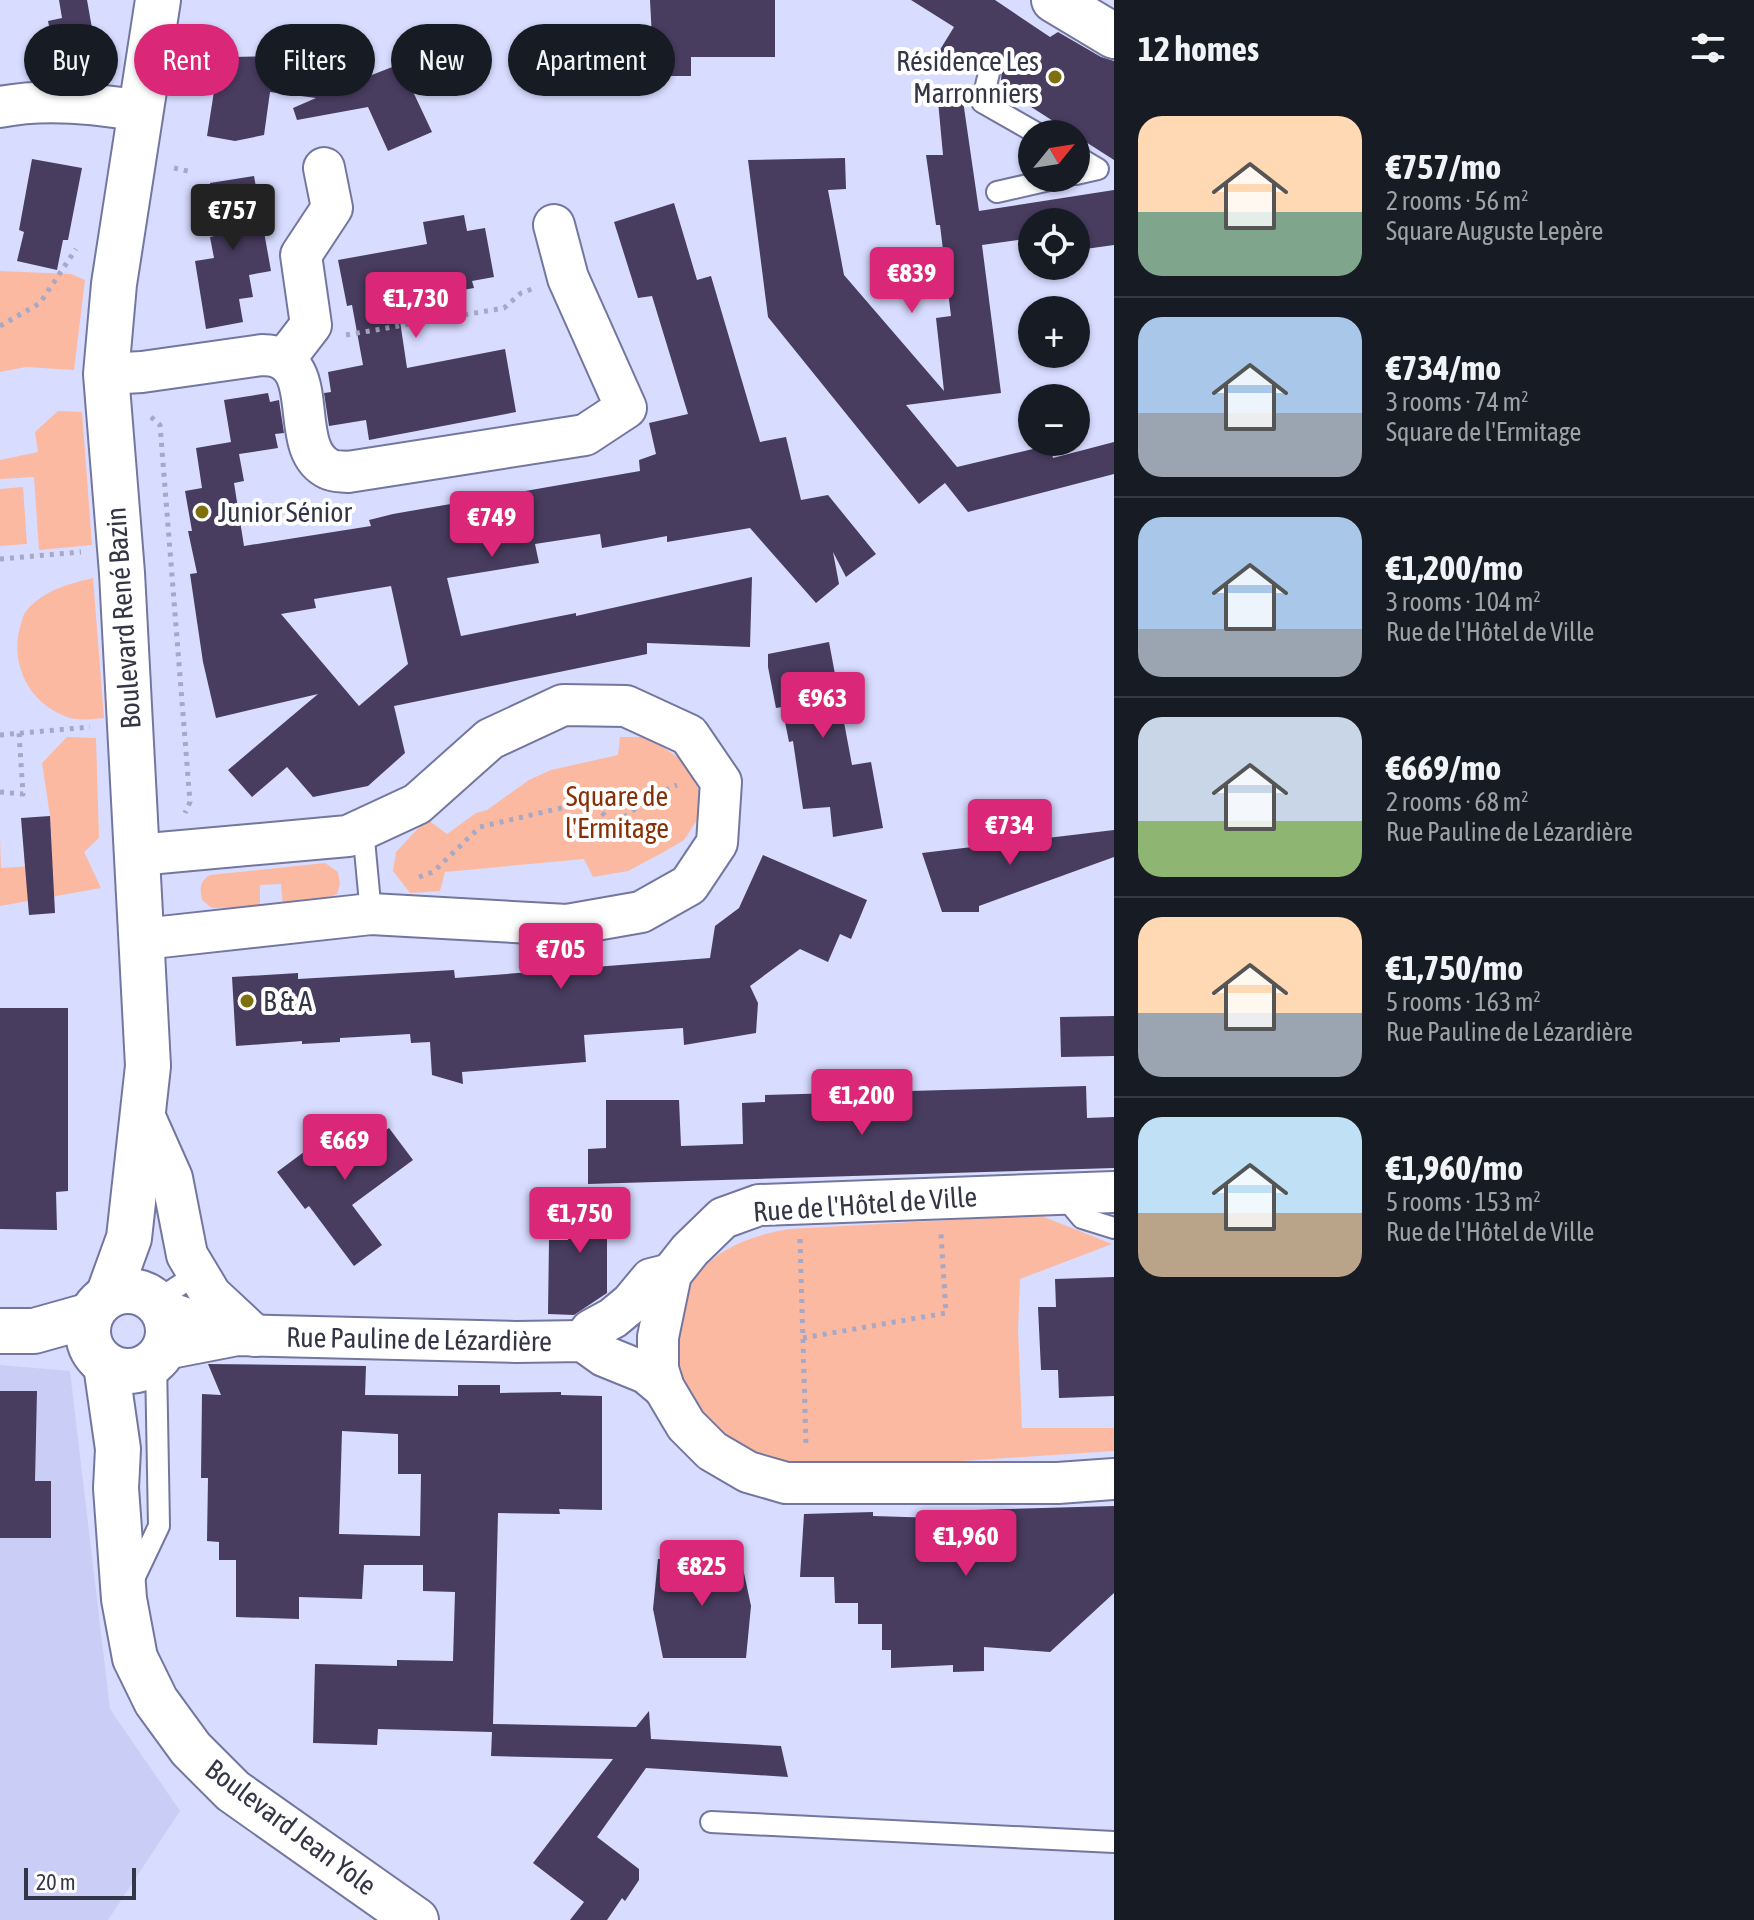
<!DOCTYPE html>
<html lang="en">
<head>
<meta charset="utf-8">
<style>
  body { margin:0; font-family:"Asap Condensed",sans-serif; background:#242831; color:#f1f3f6; height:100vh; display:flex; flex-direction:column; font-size:30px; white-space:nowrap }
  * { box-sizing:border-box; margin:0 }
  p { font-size:26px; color:#9ea1a6 }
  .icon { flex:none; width:44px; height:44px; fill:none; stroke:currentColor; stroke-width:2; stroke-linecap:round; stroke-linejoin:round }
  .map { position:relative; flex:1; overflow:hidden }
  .panel { display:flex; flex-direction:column; background:#171b24; width:640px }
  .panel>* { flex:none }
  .banner { position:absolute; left:24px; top:24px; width:760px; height:72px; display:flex; gap:16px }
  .needle { width:52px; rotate:60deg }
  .tools { position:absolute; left:1018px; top:120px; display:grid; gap:16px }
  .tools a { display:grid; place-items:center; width:72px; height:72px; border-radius:50%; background:#171b24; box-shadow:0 2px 6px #0004; font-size:40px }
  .scale { position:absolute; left:24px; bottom:20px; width:112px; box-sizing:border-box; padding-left:8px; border:4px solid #343647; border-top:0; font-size:22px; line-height:28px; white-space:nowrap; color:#343647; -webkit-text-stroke:6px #fff; paint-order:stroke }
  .price { position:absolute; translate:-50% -68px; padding:0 18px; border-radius:8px; background:#db2777; color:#fff; font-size:26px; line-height:52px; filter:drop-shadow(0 2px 4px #0008) }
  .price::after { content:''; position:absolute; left:50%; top:48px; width:24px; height:18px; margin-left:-12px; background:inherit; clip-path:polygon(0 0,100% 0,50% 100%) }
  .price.active { background:#222; color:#fff }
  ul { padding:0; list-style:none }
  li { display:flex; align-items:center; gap:24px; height:200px; padding:0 24px }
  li+li { border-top:2px solid #363941 }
  li span { display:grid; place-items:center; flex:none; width:224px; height:160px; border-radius:24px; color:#555 }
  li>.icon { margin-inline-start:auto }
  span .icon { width:96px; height:96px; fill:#fffc; stroke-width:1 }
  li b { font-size:34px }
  h2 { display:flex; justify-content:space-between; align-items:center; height:96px; padding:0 24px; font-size:34px }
  .tag { padding:0 28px; border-radius:36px; background:#171b24; box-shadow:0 2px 6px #0004; font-size:28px; line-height:72px }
  .tag.active { background:#db2777; color:#fff }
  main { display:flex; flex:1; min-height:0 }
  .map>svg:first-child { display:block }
  .built { fill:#cacef6 }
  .green { fill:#fcb9a1 }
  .building { fill:#483c5f; fill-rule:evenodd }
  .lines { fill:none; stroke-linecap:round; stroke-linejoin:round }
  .service-casing { stroke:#73779f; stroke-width:24 }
  .minor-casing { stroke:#73779f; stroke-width:44 }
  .tertiary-casing { stroke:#73779f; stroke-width:48 }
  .secondary-casing { stroke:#73779f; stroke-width:48 }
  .path { stroke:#a5a8c6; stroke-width:5; stroke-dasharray:4 6; stroke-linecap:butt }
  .service { stroke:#fff; stroke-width:20 }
  .minor { stroke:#fff; stroke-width:40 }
  .tertiary { stroke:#fff; stroke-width:44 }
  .secondary { stroke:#fff; stroke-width:44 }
  .poi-dot { fill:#7e700f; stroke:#fff; stroke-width:3 }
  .labels { text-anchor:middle; stroke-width:8; stroke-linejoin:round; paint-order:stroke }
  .poi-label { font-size:28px; fill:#343647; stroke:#fff; text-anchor:start }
  .street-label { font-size:28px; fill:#343647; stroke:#fff }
  .park-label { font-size:28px; fill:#882f06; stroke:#fff }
</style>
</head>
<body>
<main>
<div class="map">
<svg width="1114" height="1920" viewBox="0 0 1114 1920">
  <rect width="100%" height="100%" fill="#d8dcff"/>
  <polygon class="built" points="0,1365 70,1371 110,1709 180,1811 108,1920 0,1920"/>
  <g class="green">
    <polygon points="0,271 71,274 85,280 74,370 26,367 0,372"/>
    <polygon points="58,411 82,412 92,545 39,550 34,477 0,479 0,460 38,452 35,432"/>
    <polygon points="23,487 27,544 0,546 0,489"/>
    <path d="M93,578L104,718C93,719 77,721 67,717C29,703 10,665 20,627C22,621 23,614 27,610C44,590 69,584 93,578Z"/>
    <polygon points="67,737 96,738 99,838 84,852 101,888 0,906 0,837 1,868 48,865 52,860 50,816 42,763"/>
    <polygon points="620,737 648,737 686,763 701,795 697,820 684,840 662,853 628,871 593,877 584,859 445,872 440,891 410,893 393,871 396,852 427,819 447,834 476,813 487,810 529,780 551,770 618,755"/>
    <path d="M325,863L338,872L340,884L337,894L329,898L283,906L281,884L260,885V907L212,908L202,900C200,890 199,881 210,875Z"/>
    <path d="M1039,1215L1112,1244L1020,1279L1018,1330L1022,1428H1114V1451L794,1472L724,1446L671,1380C672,1363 670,1342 674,1324C688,1263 732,1238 790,1229Z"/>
  </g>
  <g class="building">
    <polygon points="59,0 87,0 95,45 54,52 48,21 62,18"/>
    <polygon points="650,0 775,0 775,57 691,57 691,76 654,76"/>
    <polygon points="911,0 995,0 1050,37 1058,32 1101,57 1114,61 1114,160 1000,87 1004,82 1001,80 1002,70 997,63 986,60 979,66 960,53 938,53 954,27"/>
    <polygon points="295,56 298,75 368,63 364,78 400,64 432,132 388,151 368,107 297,120 293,108 316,98 270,92 264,135 235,141 207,136 215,85 227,87 230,57"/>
    <polygon points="961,87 979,211 1114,190 1114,245 1078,250 1076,222 1032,222 1032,238 982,245 1001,393 906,405 957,467 1050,445 1053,458 1114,442 1114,474 968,512 945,483 919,504 768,317 748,160 845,158 846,189 828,190 844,275 944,391 936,318 951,316 940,225 936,225 926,155 943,155 937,90"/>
    <polygon points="32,159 82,168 68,240 63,240 57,270 17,261 24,232 19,230"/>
    <polygon points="254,176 271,271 249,275 253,297 239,299 243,322 206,329 195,261 214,258 210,237 219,235 210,183"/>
    <path d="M674,203L697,280L711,276L760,442L786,437L801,500L828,495L876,554L846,577L833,552L839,584L816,603L750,528L667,542V536L602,548L600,534L535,544L539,563L447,578L461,636L576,613V616L752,577L750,647L647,643V654L394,706L405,753L368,786L313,797L287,767L252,797L228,770L318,694L216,718L203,662L190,574L197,573L188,531H192L185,491L202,488L196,448L231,442L224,400L268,393L270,402L279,400L280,407L284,433L275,434L278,448L239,454L244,481L234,483L244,546L371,526L369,520L393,514L640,471L639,460L656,454L649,423L688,414L652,296L638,298L614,222ZM391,586L408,664L359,706L281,614L316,608L314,599Z"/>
    <polygon points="464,215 467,231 485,228 494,277 472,281 474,288 397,301 407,368 505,349 516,412 369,440 366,420 329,426 324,393 331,392 328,372 363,365 352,305 347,306 338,260 427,244 423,222"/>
    <polygon points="829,642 852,765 871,762 883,828 833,837 830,807 803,809 793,741 789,742 782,707 776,708 768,667 768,654"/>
    <polygon points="50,816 55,913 29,915 21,818"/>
    <polygon points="1114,830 1114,857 979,906 979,912 942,912 922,853"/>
    <polygon points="763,855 867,900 851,939 840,934 828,962 800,949 750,986 758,1003 756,1033 684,1045 683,1028 584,1035 586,1062 462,1072 463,1084 432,1075 430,1042 411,1043 410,1034 340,1038 340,1042 302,1044 302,1041 236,1046 232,977 298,973 298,979 454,970 455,978 710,958 715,926 739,908"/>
    <polygon points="0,1008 68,1008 68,1191 56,1192 57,1230 0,1229"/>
    <polygon points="1114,1016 1114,1056 1061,1057 1060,1017"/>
    <polygon points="1086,1086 1087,1118 1114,1117 1114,1168 588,1184 588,1149 606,1148 606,1100 679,1100 681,1146 743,1144 742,1103 765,1102 765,1095"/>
    <polygon points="351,1117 369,1141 389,1128 413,1160 352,1205 382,1245 354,1266 309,1206 305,1209 277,1172"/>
    <polygon points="568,1188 607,1189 607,1293 574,1315 548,1314 549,1240 568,1240"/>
    <polygon points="1114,1277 1114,1396 1059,1398 1058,1370 1041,1370 1038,1307 1056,1307 1055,1279"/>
    <path d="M208,1364L366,1366L365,1395L458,1396V1385H500V1393L561,1392V1395L602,1396V1510L559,1509L560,1514L498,1513L493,1724L636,1727L649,1711L651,1739L781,1746L788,1777L646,1768L597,1837L639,1869V1880L625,1901L622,1898L607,1920H570L584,1902L533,1863L613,1759L491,1756L492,1732L378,1729L377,1745L313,1743L315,1664L397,1666V1660L453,1661L455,1592L423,1591V1565H364L362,1599L299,1597V1619L236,1617V1560H219V1542L207,1541L208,1478H201L202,1394L221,1395ZM342,1431L398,1434V1474H421L420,1536L339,1534Z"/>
    <polygon points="0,1391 37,1391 35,1481 51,1481 51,1538 0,1538"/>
    <polygon points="1114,1506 1114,1593 1050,1652 984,1647 984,1671 953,1672 953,1665 891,1668 891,1650 882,1650 882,1624 858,1624 858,1603 835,1603 834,1577 800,1577 804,1514 873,1512 873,1516 938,1518 938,1511"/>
    <polygon points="658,1559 741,1559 751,1606 746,1658 663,1658 653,1609"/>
  </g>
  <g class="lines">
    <defs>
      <g id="service">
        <polyline points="989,73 982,102 1038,134"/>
        <polyline points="1076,156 1098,169 1076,174"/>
        <polyline points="997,192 1058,178"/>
        <polyline points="363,829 371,914"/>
        <polyline points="1061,1193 1082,1218 1114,1228"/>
        <polyline points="156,1301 198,1273"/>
        <polyline points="131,1585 159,1526 156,1361"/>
        <polyline points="711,1822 1114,1842"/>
      </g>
      <g id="minor">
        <path d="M0,107C45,98 94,103 139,111"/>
        <polyline points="284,360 311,325 301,255 332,208 324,168"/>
        <path d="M106,374L142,372L262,355C327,355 284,448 329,469C334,472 342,471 348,472L585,435L626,408L568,278L554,225"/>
        <polyline points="137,855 348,836 417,804 490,739 563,705 626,706 689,735 721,782 717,843 689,885 641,912 567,925 371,914 143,939"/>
        <polyline points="144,1115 172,1178 187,1255 211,1295 255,1336"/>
        <polyline points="1114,1192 759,1205 723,1218 690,1250 671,1274 658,1337 658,1369 664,1388 686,1425 712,1451 748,1472 786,1483 1058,1483 1114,1479"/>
        <polyline points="164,1311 233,1334"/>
        <polyline points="583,1341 591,1330 613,1318 631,1303 651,1279 671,1274"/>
        <polyline points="165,1349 237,1335 516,1342 583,1341 604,1356 646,1373 664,1388"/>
      </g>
      <polyline id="tertiary" points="1054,0 1114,36"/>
      <g id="secondary">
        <circle cx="128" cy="1331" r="40"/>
        <polyline points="108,1296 129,1238 148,1066 122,573 106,374 114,284 158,0"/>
        <polyline points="0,1331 34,1331 91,1315"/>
        <polyline points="106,1365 118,1449 116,1488 124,1599 135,1658 156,1701 191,1749 233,1791 416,1920"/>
      </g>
    </defs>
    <use href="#service" class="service-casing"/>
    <use href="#minor" class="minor-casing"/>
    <use href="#tertiary" class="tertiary-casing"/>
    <use href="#secondary" class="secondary-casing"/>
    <g class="path">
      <polyline points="189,61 207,64"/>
      <polyline points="174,168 188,171"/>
      <polyline points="0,326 40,303 76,249"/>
      <polyline points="346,335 504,308 521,293 532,289"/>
      <polyline points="151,417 160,425 190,802 185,813"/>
      <polyline points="0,559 81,552"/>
      <polyline points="0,735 90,727"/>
      <polyline points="0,792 23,794 19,733"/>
      <polyline points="419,877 433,872 480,827 591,801 614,825 653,795 677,785"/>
      <polyline points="800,1239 806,1445"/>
      <polyline points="803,1338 946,1313 941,1234"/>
    </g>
    <use href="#service" class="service"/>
    <use href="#minor" class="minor"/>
    <use href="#tertiary" class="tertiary"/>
    <use href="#secondary" class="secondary"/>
  </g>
  <g class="poi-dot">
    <circle cx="1055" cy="77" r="8"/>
    <circle cx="202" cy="512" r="8"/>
    <circle cx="247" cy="1001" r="8"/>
  </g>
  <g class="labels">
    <g class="poi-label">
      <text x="1039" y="71" text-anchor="end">Résidence Les<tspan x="1039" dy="32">Marronniers</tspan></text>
      <text x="218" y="522">Junior Sénior</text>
      <text x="263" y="1011">B &amp; A</text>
    </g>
    <g class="street-label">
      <text transform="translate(123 618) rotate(-94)" y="10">Boulevard René Bazin</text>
      <text transform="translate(865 1204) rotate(-4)" y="10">Rue de l'Hôtel de Ville</text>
      <text transform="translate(419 1339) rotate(1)" y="10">Rue Pauline de Lézardière</text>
      <text transform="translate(291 1827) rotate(37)" y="10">Boulevard Jean Yole</text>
    </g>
    <g class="park-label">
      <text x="617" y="806">Square de<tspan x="617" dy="32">l'Ermitage</tspan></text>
    </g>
  </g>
</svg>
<div class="tools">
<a><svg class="needle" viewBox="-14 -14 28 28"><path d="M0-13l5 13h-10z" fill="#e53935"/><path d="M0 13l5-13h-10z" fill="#9ea1a6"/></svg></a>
<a><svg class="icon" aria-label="locate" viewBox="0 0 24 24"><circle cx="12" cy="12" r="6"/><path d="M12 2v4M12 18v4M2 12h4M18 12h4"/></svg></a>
<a>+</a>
<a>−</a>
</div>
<div class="scale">20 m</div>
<b class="price active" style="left:233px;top:252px">€757</b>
<b class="price" style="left:912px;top:315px">€839</b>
<b class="price" style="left:416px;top:340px">€1,730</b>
<b class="price" style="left:492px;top:559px">€749</b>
<b class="price" style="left:823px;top:740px">€963</b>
<b class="price" style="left:1010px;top:867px">€734</b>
<b class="price" style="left:561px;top:991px">€705</b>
<b class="price" style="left:862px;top:1137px">€1,200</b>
<b class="price" style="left:345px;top:1182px">€669</b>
<b class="price" style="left:580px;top:1255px">€1,750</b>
<b class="price" style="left:966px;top:1578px">€1,960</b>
<b class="price" style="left:702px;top:1608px">€825</b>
<div class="banner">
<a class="tag">Buy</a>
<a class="tag active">Rent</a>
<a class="tag">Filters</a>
<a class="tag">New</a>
<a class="tag">Apartment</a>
</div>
</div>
<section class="panel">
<h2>12 homes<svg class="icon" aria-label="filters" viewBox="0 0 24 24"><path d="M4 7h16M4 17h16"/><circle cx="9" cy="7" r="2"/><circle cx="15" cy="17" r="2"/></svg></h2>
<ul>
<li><span style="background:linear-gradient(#ffd9b3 60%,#7fa58c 0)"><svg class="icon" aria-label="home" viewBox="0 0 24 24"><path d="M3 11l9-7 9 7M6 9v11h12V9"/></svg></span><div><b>€757/mo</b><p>2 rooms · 56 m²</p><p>Square Auguste Lepère</p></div></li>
<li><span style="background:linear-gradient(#a9c7e8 60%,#9aa5b1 0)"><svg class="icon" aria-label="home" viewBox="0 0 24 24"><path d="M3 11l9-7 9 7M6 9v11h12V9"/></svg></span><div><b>€734/mo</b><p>3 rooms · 74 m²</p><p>Square de l'Ermitage</p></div></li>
<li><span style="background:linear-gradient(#a9c7e8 70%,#9aa5b1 0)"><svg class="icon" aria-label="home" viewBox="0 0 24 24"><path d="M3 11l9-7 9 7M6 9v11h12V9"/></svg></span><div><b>€1,200/mo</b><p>3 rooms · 104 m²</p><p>Rue de l'Hôtel de Ville</p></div></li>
<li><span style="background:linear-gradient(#c9d6e8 65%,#8fb573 0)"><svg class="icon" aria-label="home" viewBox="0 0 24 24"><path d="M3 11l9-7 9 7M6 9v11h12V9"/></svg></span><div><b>€669/mo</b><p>2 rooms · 68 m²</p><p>Rue Pauline de Lézardière</p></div></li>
<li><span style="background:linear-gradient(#ffd9b3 60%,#9aa5b1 0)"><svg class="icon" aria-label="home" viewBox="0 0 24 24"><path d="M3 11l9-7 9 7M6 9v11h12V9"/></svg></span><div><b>€1,750/mo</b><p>5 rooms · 163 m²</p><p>Rue Pauline de Lézardière</p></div></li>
<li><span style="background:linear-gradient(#bfe0f5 60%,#b9a48a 0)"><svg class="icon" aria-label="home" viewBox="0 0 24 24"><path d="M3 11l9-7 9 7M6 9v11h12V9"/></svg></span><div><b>€1,960/mo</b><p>5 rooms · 153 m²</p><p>Rue de l'Hôtel de Ville</p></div></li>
</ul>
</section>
</main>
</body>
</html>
